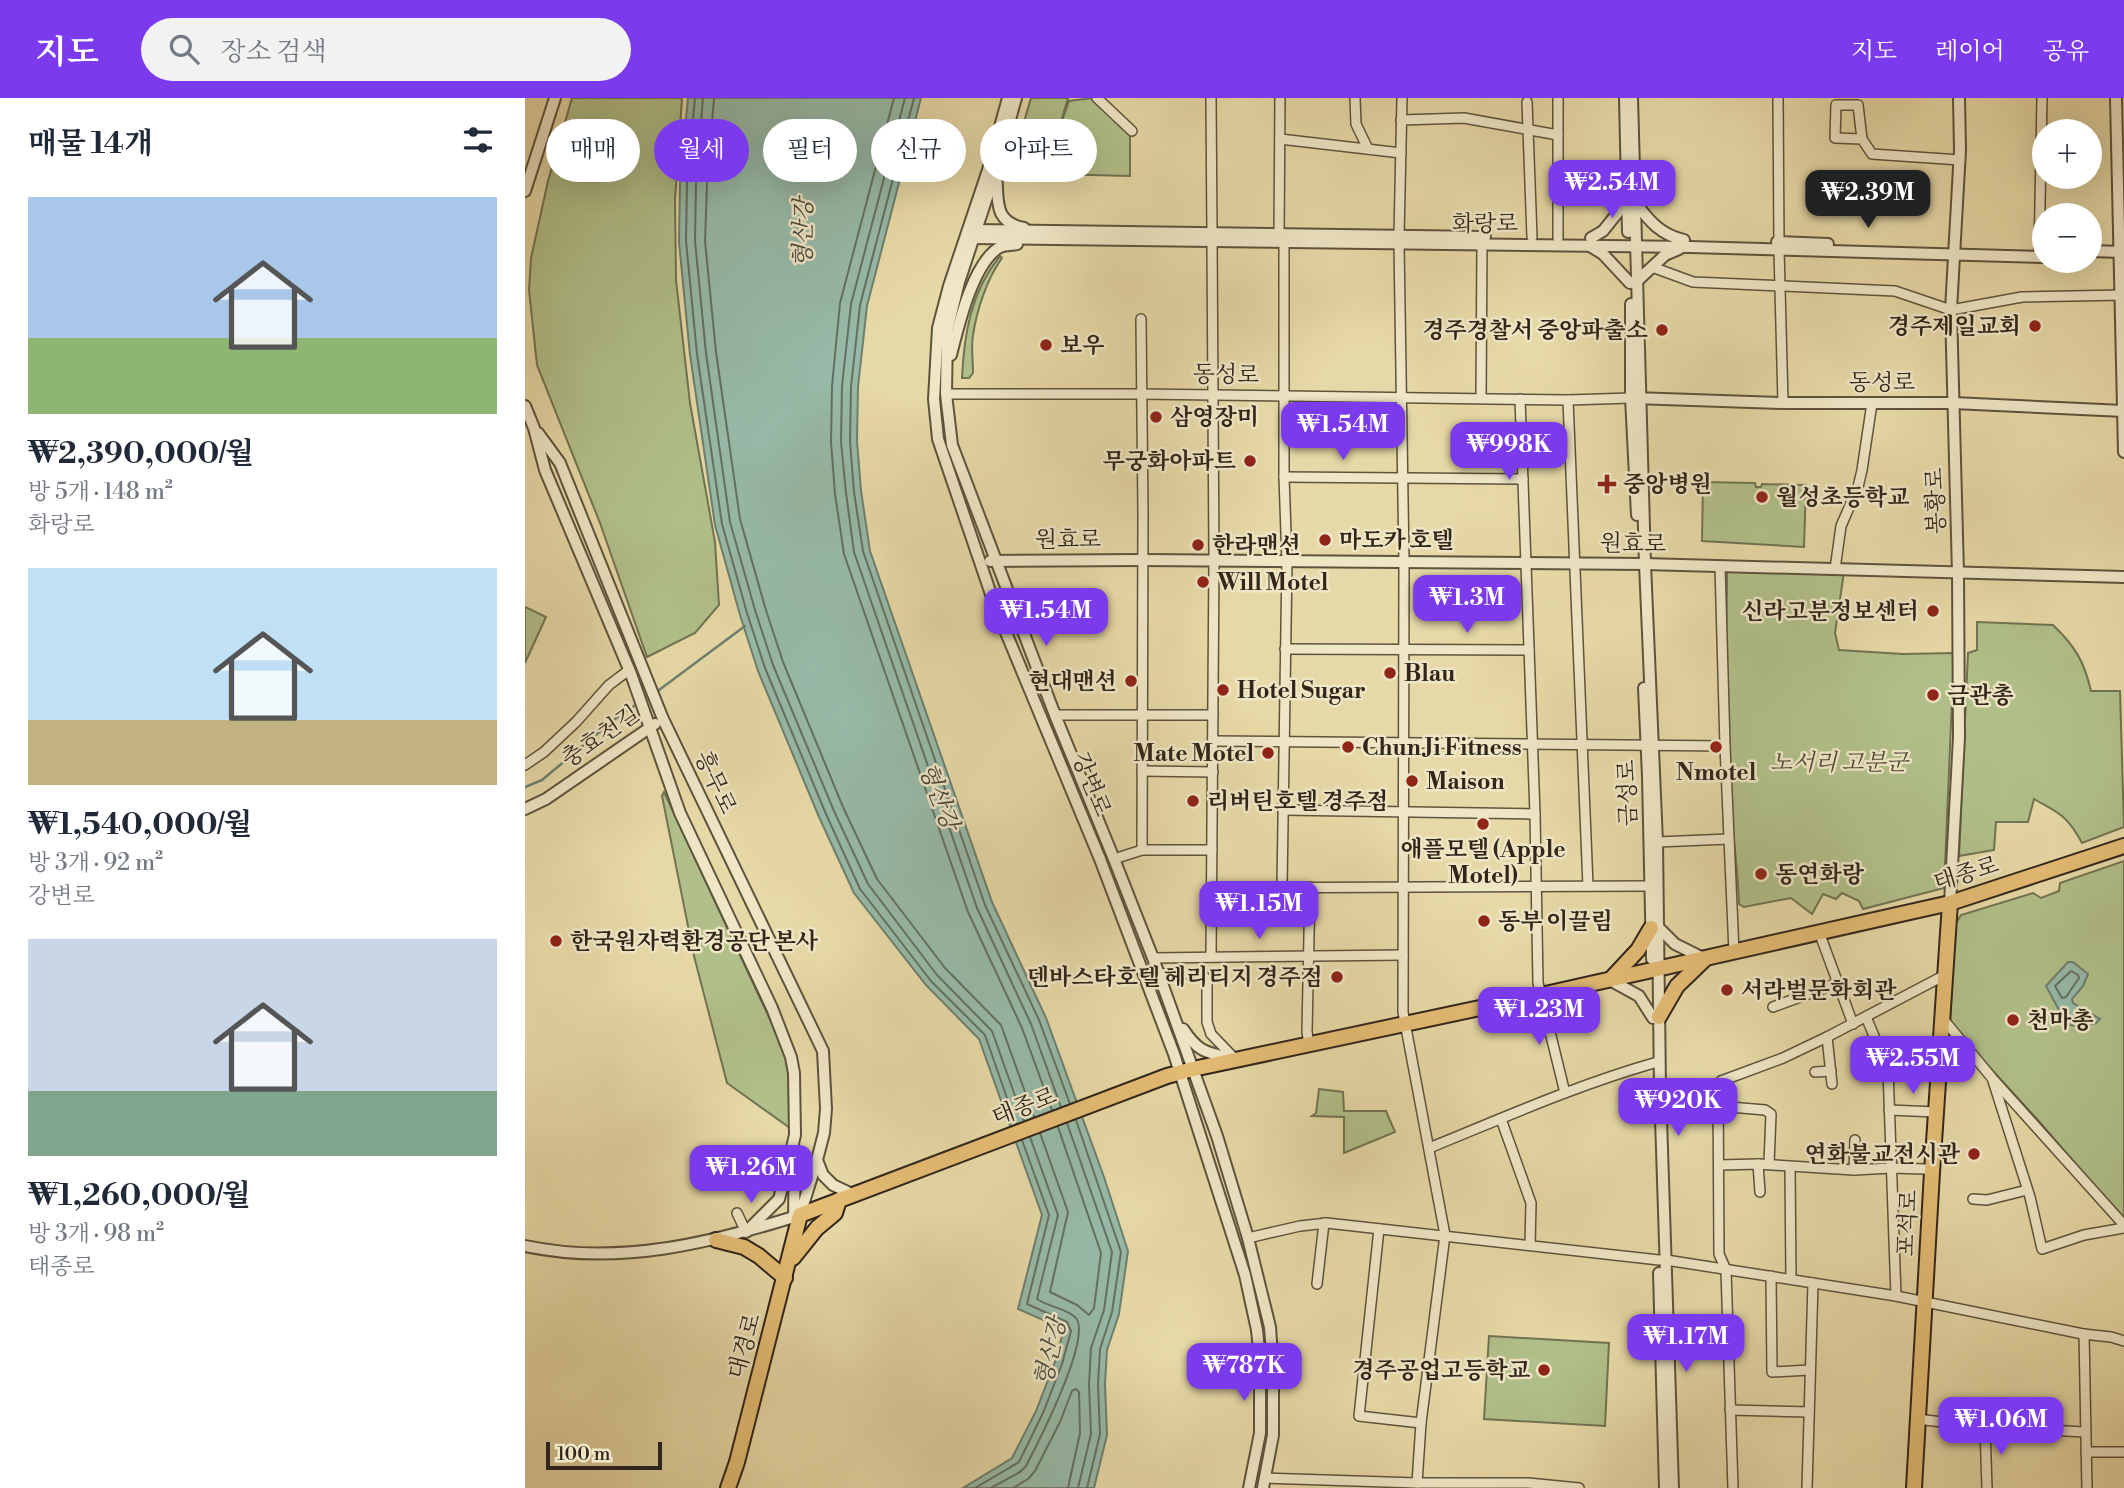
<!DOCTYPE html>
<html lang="ko">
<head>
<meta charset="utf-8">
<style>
  body { margin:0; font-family:"Libre Bodoni","Noto Serif KR",serif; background:#f2f2f3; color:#1f2937; height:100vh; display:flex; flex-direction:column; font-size:26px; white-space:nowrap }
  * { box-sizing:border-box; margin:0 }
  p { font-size:23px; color:#747a83 }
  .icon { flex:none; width:38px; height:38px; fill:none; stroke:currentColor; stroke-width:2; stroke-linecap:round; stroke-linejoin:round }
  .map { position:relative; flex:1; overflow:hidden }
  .drawer { display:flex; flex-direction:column; background:#fff; width:525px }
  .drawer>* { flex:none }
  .banner { position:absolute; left:21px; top:21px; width:665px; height:63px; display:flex; gap:14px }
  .fabs { position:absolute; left:1507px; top:21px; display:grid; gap:14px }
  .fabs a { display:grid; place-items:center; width:70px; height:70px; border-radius:50%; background:#fff; box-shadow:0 7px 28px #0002; font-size:35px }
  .scale { position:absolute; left:21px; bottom:18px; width:116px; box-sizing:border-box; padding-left:7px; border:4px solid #31261a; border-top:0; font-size:19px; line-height:24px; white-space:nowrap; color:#31261a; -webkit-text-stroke:5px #efe6c6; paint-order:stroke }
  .price { position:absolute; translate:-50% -60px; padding:0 16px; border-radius:14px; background:#7c3aed; color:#fff; font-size:23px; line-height:46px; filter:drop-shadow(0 2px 4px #0008) }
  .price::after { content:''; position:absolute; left:50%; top:42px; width:21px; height:16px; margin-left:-10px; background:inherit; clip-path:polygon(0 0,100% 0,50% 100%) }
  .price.active { background:#222; color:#fff }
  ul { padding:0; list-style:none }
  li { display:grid; align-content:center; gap:14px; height:371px; padding:0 28px }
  li span { display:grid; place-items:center; height:217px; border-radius:0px; color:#555 }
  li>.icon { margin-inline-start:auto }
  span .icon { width:126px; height:126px; fill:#fffc; stroke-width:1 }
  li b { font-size:30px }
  h2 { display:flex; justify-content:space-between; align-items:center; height:84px; padding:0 28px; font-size:30px }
  .chip { padding:0 24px; border-radius:32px; background:#fff; box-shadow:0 7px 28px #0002; font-size:24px; line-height:63px }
  .chip.active { background:#7c3aed; color:#fff }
  header { display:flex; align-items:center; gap:42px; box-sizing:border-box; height:98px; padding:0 35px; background:#7c3aed; color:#fff }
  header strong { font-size:33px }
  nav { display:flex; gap:38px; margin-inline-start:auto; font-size:24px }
  .search { width:490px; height:63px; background:#f2f2f3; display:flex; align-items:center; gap:18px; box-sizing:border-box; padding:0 24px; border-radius:38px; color:#747a83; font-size:26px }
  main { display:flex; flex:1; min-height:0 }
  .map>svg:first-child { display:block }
  .green { fill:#b1c08a; stroke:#717352; stroke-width:2 }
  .water { fill:#97baa8; stroke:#6e7f6f; stroke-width:2 }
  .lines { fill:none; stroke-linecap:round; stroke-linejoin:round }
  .shore { stroke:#647061; stroke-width:2 }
  .stream { stroke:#6e7f6f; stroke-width:2.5 }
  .minor-casing { stroke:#5e533d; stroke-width:12 }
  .tertiary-casing { stroke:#5e533d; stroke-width:14 }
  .primary-casing { stroke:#31261a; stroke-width:18 }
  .minor { stroke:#efe6c6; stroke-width:9 }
  .tertiary { stroke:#efe6c6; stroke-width:10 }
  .primary { stroke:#e4bc74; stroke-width:14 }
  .poi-dot { fill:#8f2418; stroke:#efe6c6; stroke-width:2.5 }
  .labels { text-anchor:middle; stroke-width:5; stroke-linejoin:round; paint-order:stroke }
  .street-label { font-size:23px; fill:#31261a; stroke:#efe6c6 }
  .poi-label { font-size:23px; font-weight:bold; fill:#31261a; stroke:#efe6c6; text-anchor:start }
  .park-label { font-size:23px; font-style:italic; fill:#514c36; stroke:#efe6c6 }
  .water-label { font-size:24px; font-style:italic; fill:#4a4b3e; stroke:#efe6c6 }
</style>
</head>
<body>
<header>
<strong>지도</strong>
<div class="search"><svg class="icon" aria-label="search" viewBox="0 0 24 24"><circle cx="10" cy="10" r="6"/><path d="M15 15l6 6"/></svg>장소 검색</div>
<nav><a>지도</a><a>레이어</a><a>공유</a></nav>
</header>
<main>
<section class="drawer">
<h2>매물 14개<svg class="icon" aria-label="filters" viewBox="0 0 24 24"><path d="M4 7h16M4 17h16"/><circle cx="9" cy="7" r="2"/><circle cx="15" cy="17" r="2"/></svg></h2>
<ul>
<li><span style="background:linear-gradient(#a9c7e8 65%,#8fb573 0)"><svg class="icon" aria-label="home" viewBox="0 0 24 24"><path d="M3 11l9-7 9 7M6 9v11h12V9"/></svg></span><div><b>₩2,390,000/월</b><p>방 5개 · 148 m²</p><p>화랑로</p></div></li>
<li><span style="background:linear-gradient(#bfe0f5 70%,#c2b280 0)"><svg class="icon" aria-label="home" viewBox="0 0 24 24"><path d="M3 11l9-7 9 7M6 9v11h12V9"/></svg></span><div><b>₩1,540,000/월</b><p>방 3개 · 92 m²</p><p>강변로</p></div></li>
<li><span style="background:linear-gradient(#c9d6e8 70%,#7fa58c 0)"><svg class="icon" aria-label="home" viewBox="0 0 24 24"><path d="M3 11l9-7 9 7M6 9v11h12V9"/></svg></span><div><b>₩1,260,000/월</b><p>방 3개 · 98 m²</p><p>태종로</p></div></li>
</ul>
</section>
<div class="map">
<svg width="1599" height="1390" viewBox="0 0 1599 1390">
  <rect width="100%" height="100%" fill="#e7d9a7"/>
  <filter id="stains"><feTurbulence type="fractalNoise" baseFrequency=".00286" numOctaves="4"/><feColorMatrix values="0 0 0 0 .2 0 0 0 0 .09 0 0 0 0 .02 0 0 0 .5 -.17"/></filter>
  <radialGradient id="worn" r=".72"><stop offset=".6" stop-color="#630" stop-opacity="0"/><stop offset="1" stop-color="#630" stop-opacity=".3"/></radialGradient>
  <g class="green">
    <polygon points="47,0 157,0 150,102 151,182 165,305 190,444 194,507 170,535 122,559 75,425 12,267 4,192 6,160 23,83"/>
    <polygon points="506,0 543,0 533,34 544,3 568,0 598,31 605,34 605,78 525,76 500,70 509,36 526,34 508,35 498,70 486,68"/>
    <path d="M475,158L477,160C462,181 452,211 448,237C446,248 448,263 448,275L444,280H437C439,236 446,193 475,158Z"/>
    <polygon points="1178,384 1230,385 1231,389 1236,389 1237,386 1281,387 1279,449 1177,443"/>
    <path d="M1202,472L1319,474L1310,535L1314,552L1378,556L1429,555L1419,790L1338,811L1334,803L1317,795L1311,801L1298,796L1287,816L1266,800L1219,809L1214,806C1213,768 1207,731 1204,693C1198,620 1202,544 1202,472Z"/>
    <polygon points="0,509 21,519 0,565"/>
    <path d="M1452,524L1528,527C1550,548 1559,563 1566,593H1595L1599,729L1557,745C1542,717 1535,716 1509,701L1503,724H1471L1469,752L1434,758L1443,555L1452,552Z"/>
    <polygon points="139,694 263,960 265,1030 202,985 169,858 137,698"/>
    <polygon points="1599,763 1599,1122 1512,1021 1425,926 1430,827 1436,817 1508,795 1516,800 1534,793 1535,785"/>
    <polygon points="794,991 818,994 819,1013 861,1013 870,1034 819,1055 819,1019 787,1018 791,1015"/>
    <polygon points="964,1238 1084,1245 1080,1328 959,1321"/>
  </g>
  <g class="water">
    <polygon points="163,0 396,0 342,208 333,289 332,343 336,393 345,453 467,804 521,920 579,1079 603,1153 594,1216 582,1252 580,1286 582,1337 569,1390 438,1390 487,1360 511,1313 530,1264 539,1231 493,1211 517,1117 454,941 401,887 329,795 294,719 233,573 215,517 190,427 165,257 154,144 155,85"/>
    <polygon points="1543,864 1548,864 1563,876 1558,888 1547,901 1548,905 1575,921 1571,925 1558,928 1542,927 1535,922 1534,912 1521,888"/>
  </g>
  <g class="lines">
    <g class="shore">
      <polyline points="170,0 162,85 161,143 172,256 197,426 222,515 240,570 301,716 335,791 406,883 460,937 491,1026"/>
      <polyline points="178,0 171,86 170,143 181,255 205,424 230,512 248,567 309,713 343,786 412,877 467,933 499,1023"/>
      <polyline points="189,0 182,86 180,143 191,254 215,421 240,509 258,564 318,709 352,781 420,870 476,927 509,1019"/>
      <polyline points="369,0 315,205 307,288 306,344 310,396 319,456 443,814 497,930 527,1012"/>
      <polyline points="380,0 326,206 317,288 316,344 321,395 329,454 452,810 506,926 536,1009"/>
      <polyline points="389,0 335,207 326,289 325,343 329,394 338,453 460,807 514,922 545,1006"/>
      <polygon points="1546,873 1553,877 1554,880 1541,899 1537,900 1530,888"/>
      <polyline points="551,1022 596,1154 587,1214 575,1251 573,1286 575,1336 562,1390"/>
      <polyline points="542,1025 587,1154 579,1212 566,1250 564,1286 566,1336 553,1390"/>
      <polyline points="515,1035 543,1114 525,1194 552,1207 564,1217 569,1210 576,1155 533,1029"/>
      <polyline points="450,1390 494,1364 518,1315 537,1266 546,1233 542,1224 502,1206 524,1117 497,1042"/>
      <path d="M466,1390L495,1374L501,1368C513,1345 567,1240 551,1220C542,1210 523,1209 512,1201L533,1117L505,1039"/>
      <polyline points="488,1390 503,1381 510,1373 535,1324 547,1293 551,1291 554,1294 555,1335 543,1390"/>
    </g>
    <g class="stream">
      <polyline points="130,595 220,528"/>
      <polyline points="0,689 17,682 90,621 112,606"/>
    </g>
    <defs>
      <g id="minor">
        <polyline points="572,0 607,33"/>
        <polyline points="686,0 687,136"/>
        <polyline points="830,0 831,26 843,51"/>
        <polyline points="1253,0 1254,144"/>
        <polyline points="1002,4 1007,139"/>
        <polyline points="876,22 939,20 1033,37"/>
        <polyline points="755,41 876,55"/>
        <polyline points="1337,41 1333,7 1311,7 1310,40 1337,41 1347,56 1435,62"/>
        <polyline points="754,137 755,0"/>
        <polyline points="874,138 877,0"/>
        <polyline points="1033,140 1033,0"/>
        <polyline points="874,146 879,464 878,914 920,1137 896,1325 892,1385"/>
        <polyline points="1254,151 1258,305"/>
        <polyline points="1514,159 1517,0"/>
        <polyline points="1127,169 1168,184 1370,193 1426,212 1497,199 1599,197"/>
        <polyline points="616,221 618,415 617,752"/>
        <polyline points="421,296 616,296 1043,302 1106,300"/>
        <polyline points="956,300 957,146"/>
        <polyline points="995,301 1010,716 1013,885 1040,995"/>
        <polyline points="1043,302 1063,788"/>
        <polyline points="759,379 998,381"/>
        <polyline points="1195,468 1200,648 1209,854"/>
        <polyline points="1310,471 1316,428 1333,389 1337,372 1347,305"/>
        <polyline points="760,551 1004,552"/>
        <polyline points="530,617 688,617"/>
        <polyline points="688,643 1200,648"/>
        <polyline points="0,667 19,654 51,624 84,587 104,572"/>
        <polyline points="617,673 688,674"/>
        <polyline points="758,712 1010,716"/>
        <polyline points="1132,744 1204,741"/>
        <polyline points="589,761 617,752 687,752"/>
        <polyline points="757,789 762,463 759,379 759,145"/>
        <polyline points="687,790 1125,788"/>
        <polyline points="1294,834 1328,926"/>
        <polyline points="686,859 689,462 687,143"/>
        <polyline points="628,860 878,857"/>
        <polyline points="633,876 676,875 682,882 682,924 686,936 710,961"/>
        <polyline points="1248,909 1313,885"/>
        <polyline points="1341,919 1363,971 1371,1198"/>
        <polyline points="1418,921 1467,980 1599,1127"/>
        <polyline points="1302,939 1307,986"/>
        <polyline points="784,946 782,934 785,789"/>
        <polyline points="1357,955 1375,951 1392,951"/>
        <polyline points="1290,974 1306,973"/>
        <polyline points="1468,983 1505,1099 1517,1151 1559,1137 1599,1130"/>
        <polyline points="1136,1002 1192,994"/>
        <polyline points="1193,1008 1240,1012 1246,1016 1244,1066"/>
        <polyline points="1364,1012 1411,1014"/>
        <polyline points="976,1021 1006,1105 1005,1147"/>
        <path d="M904,1050C978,1020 1052,987 1129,965"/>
        <polyline points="1233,1066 1235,1094"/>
        <polyline points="1194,1067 1233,1066 1329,1072 1366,1070 1400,1071 1407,1074"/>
        <polyline points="1265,1069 1266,1181"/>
        <polyline points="1329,1072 1330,1042"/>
        <polyline points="1448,1101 1462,1102 1502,1092"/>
        <polyline points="212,1115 221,1134"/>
        <polyline points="854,1131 834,1318 896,1325"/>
        <polyline points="723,1140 775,1128 802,1125 1134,1162"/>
        <polyline points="1141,1162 1371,1198 1558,1236 1586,1239 1599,1243"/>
        <polyline points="1246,1178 1247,1274 1285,1272"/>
        <polyline points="792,1186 799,1125"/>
        <polyline points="1559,1236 1562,1390"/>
        <polyline points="1205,1312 1284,1314"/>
        <polyline points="1392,1321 1460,1329 1560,1334"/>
        <polyline points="1460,1329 1462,1390"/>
        <polyline points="1561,1354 1599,1354"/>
        <polyline points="740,1380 892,1385 1003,1385 1054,1390"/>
        <polyline points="1208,1390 1201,1172 1194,1156 1193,987 1196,983 1258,960 1302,939 1420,877"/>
        <polyline points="1282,1390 1288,1185"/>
      </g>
      <g id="tertiary">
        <polyline points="483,0 463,72 424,188 413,230 409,301 413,341 470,508 575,761 649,956 720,1177 732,1232 735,1262 735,1335 724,1390"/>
        <polyline points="491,0 470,75 434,184 422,233 421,296 427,347 530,617 589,761 628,860 692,1038 723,1140 745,1229 748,1270 748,1337 738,1390"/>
        <polyline points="1100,0 1103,134"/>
        <polyline points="1107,0 1120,466 1132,744 1135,990 1148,1390"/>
        <polyline points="1591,0 1599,354"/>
        <path d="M471,77C474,100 467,124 499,130"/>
        <polyline points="0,93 30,0"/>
        <path d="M1111,105C1124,123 1136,137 1159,142"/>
        <polyline points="448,132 960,139"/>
        <polyline points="444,140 1165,149 1519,159"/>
        <polyline points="1066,140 1078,133 1102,103"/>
        <polyline points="1252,144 1303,146"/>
        <polyline points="1065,148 1078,156 1105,185"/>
        <polyline points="1564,153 1599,154"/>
        <polyline points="1112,183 1140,157 1154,151"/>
        <polyline points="1106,206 1106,300 1112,417"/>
        <path d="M426,257C433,229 448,164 475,149C480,147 487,147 492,146"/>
        <polyline points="1109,300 1258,305 1428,305 1599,313"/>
        <polyline points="0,308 9,330 20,372 106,576 155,715 247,910 266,959 269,975 270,1037 261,1075 254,1101 221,1134"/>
        <polyline points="13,335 35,365 138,621 298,953 301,1011 299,1035 292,1062 298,1077 308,1087 329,1097"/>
        <polyline points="465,463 617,462 1120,466 1599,479"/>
        <polyline points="1119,590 1123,678 1127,861"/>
        <polyline points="0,711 21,701 130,626"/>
        <polyline points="1425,805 1434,639 1433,475 1426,212 1435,52 1434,0"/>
        <polyline points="1134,830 1150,846 1180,861"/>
        <polyline points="1085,882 1114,898 1128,920"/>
        <path d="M658,931C674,955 681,954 708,961"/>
        <polyline points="269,1119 270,1057"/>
        <path d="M0,1148C94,1168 186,1145 275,1117L292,1062"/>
        <polyline points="1134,1175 1140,1390"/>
      </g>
      <g id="primary">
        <polyline points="1086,881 1113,852 1126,830"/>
        <polyline points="1134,919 1152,888 1180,861"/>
        <polyline points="191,1142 219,1149 234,1158 260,1180"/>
        <polyline points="268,1160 292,1130 310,1115 314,1102"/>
        <polyline points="203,1390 212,1364 275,1117 642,978 668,971 1016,897 1425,805 1599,748"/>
        <polyline points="1389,1390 1407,1074 1425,805"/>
      </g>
    </defs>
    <use href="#minor" class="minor-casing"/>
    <use href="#tertiary" class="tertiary-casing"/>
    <use href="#primary" class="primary-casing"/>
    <use href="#minor" class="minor"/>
    <use href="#tertiary" class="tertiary"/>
    <use href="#primary" class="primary"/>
  </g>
  <g class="poi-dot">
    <circle cx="1510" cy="228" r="7"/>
    <circle cx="1137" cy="232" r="7"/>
    <circle cx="521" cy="247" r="7"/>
    <circle cx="631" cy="319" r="7"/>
    <circle cx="725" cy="363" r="7"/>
    <path d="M1078.5 375.5h7v7h7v7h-7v7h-7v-7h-7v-7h7z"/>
    <circle cx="1237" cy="399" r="7"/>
    <circle cx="800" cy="442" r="7"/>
    <circle cx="673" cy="447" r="7"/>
    <circle cx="678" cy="484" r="7"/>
    <circle cx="1408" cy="513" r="7"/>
    <circle cx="865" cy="575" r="7"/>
    <circle cx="606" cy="583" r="7"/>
    <circle cx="698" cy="592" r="7"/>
    <circle cx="1408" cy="597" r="7"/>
    <circle cx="823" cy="649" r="7"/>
    <circle cx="1191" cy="649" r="7"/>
    <circle cx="743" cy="655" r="7"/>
    <circle cx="887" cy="683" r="7"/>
    <circle cx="668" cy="703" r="7"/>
    <circle cx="958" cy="726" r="7"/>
    <circle cx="1236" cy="776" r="7"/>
    <circle cx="959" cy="823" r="7"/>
    <circle cx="31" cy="843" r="7"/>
    <circle cx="812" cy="879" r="7"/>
    <circle cx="1202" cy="892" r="7"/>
    <circle cx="1488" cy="922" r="7"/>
    <circle cx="1449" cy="1056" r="7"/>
    <circle cx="1019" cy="1272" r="7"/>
  </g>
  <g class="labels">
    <g class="street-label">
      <text x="960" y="133">화랑로</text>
      <text transform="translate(701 276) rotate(1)" y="8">동성로</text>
      <text x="1357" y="292">동성로</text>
      <text transform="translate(1410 403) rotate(-92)" y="8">봉황로</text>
      <text x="543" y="449">원효로</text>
      <text transform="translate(1108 445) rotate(1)" y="8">원효로</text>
      <text transform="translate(75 638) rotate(-35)" y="8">충효천길</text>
      <text transform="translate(191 684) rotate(65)" y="8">흥무로</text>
      <text transform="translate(567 686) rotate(68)" y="8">강변로</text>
      <text transform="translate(1102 695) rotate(-92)" y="8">금성로</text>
      <text transform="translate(1441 775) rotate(-17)" y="8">태종로</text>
      <text transform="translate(499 1008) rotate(-21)" y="8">태종로</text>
      <text transform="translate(1382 1125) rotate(-87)" y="8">포석로</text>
      <text transform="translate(219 1248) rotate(-75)" y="8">대경로</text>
    </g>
    <g class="poi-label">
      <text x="1496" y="236" text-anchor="end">경주제일교회</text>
      <text x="1123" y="240" text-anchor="end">경주경찰서 중앙파출소</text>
      <text x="535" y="255">보우</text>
      <text x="645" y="327">삼영장미</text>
      <text x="711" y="371" text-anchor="end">무궁화아파트</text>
      <text x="1098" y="394">중앙병원</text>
      <text x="1251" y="407">월성초등학교</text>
      <text x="814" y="450">마도카 호텔</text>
      <text x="687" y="455">한라맨션</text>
      <text x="692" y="492">Will Motel</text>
      <text x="1394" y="521" text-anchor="end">신라고분정보센터</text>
      <text x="879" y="583">Blau</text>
      <text x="592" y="591" text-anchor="end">현대맨션</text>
      <text x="712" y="600">Hotel Sugar</text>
      <text x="1422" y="605">금관총</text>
      <text x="837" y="657">Chun Ji Fitness</text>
      <text x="729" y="663" text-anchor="end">Mate Motel</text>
      <text x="1191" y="682" text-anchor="middle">Nmotel</text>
      <text x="901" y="691">Maison</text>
      <text x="682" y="711">리버틴호텔 경주점</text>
      <text x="958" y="759" text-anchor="middle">애플모텔 (Apple<tspan x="958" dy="26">Motel)</tspan></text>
      <text x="1250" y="784">동연화랑</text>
      <text x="973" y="831">동부 이끌림</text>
      <text x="45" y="851">한국원자력환경공단 본사</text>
      <text x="798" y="887" text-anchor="end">덴바스타호텔 헤리티지 경주점</text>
      <text x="1216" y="900">서라벌문화회관</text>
      <text x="1502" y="930">천마총</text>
      <text x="1435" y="1064" text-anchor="end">연화불교전시관</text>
      <text x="1005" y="1280" text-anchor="end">경주공업고등학교</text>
    </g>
    <g class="park-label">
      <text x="1314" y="672">노서리 고분군</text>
    </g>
    <g class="water-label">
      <text transform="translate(278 135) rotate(-89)" y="8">형산강</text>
      <text transform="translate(414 698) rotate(69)" y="8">형산강</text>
      <text transform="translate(525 1254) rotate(-77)" y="8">형산강</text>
    </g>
  </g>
  <rect width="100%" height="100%" filter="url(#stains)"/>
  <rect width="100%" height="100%" fill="url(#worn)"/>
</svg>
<div class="fabs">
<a>+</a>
<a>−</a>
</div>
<div class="scale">100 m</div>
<b class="price" style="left:1087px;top:122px">₩2.54M</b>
<b class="price active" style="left:1343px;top:132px">₩2.39M</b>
<b class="price" style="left:818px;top:364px">₩1.54M</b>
<b class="price" style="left:984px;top:384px">₩998K</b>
<b class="price" style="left:942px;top:537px">₩1.3M</b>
<b class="price" style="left:521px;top:550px">₩1.54M</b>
<b class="price" style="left:734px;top:843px">₩1.15M</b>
<b class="price" style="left:1014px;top:949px">₩1.23M</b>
<b class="price" style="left:1388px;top:998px">₩2.55M</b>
<b class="price" style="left:1153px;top:1040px">₩920K</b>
<b class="price" style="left:226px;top:1107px">₩1.26M</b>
<b class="price" style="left:1161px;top:1276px">₩1.17M</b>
<b class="price" style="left:719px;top:1305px">₩787K</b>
<b class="price" style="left:1476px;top:1359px">₩1.06M</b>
<div class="banner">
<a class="chip">매매</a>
<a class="chip active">월세</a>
<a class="chip">필터</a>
<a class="chip">신규</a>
<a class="chip">아파트</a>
</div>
</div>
</main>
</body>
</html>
